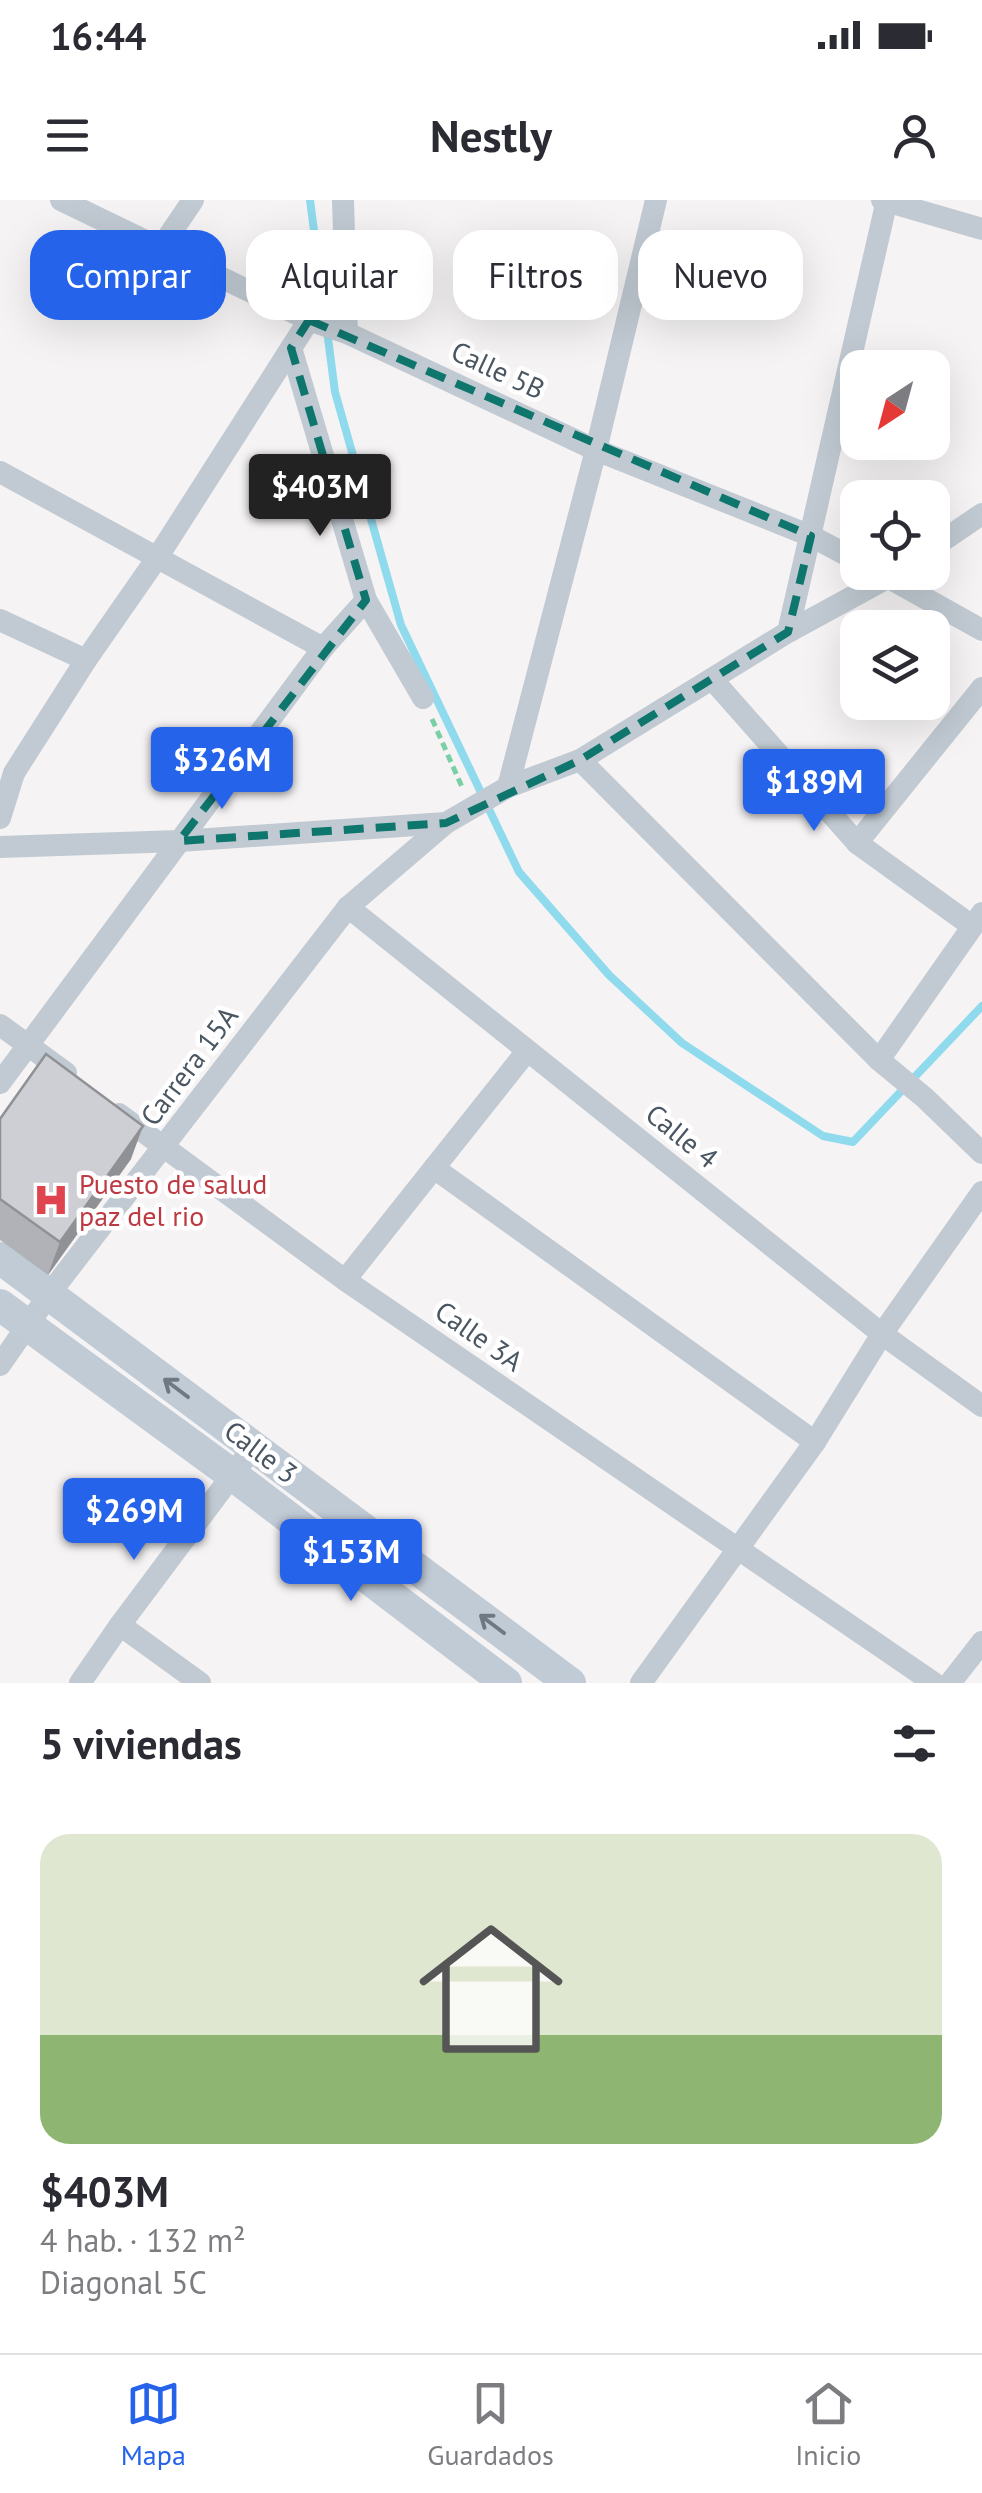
<!DOCTYPE html>
<html lang="es">
<head>
<meta charset="utf-8">
<style>
  body { margin:0; font-family:"PT Sans",sans-serif; background:#f2f2f3; color:#2b2b33; height:100vh; display:flex; flex-direction:column; font-size:38px; white-space:nowrap }
  * { box-sizing:border-box; margin:0 }
  p { font-size:32px; color:#7c7c81 }
  .icon { flex:none; width:55px; height:55px; fill:none; stroke:currentColor; stroke-width:2; stroke-linecap:round; stroke-linejoin:round }
  .map { position:relative; height:1483px; overflow:hidden }
  .sheet { display:flex; flex-direction:column; background:#fff; flex:1 }
  .sheet>* { flex:none }
  .hud { position:absolute; left:30px; top:30px; width:922px; height:90px; display:flex; gap:20px }
  .needle { width:65px; rotate:216deg }
  .buttons { position:absolute; left:840px; top:150px; display:grid; gap:20px }
  .buttons a { display:grid; place-items:center; width:110px; height:110px; border-radius:20px; background:#fff; box-shadow:0 10px 40px #0002; font-size:50px }
  .price { position:absolute; translate:-50% -85px; padding:0 22px; border-radius:10px; background:#2563eb; color:#fff; font-size:32px; line-height:65px; filter:drop-shadow(0 2px 5px #0008) }
  .price::after { content:''; position:absolute; left:50%; top:60px; width:30px; height:22px; margin-left:-15px; background:inherit; clip-path:polygon(0 0,100% 0,50% 100%) }
  .price.on { background:#222; color:#fff }
  ul { padding:0; list-style:none }
  li { display:grid; align-content:center; gap:20px; height:530px; padding:0 40px }
  li span { display:grid; place-items:center; height:310px; border-radius:30px; color:#555 }
  li>.icon { margin-inline-start:auto }
  span .icon { width:180px; height:180px; fill:#fffc; stroke-width:1 }
  li b { font-size:42px }
  h2 { display:flex; justify-content:space-between; align-items:center; height:120px; padding:0 40px; font-size:42px }
  .chip { padding:0 35px; border-radius:30px; background:#fff; box-shadow:0 10px 40px #0002; font-size:35px; line-height:90px }
  .chip.on { background:#2563eb; color:#fff }
  .status { display:flex; justify-content:space-between; align-items:center; height:70px; padding:0 50px; background:#fff; direction:ltr }
  .status svg { height:28px; fill:currentColor }
  header { display:flex; justify-content:space-between; align-items:center; height:130px; padding:0 40px; background:#fff; font-size:45px; font-weight:600 }
  .tab-bar { display:flex; justify-content:space-around; align-items:center; height:140px; border-top:2px solid #e1e1e2; background:#fff; font-size:28px; color:#7c7c81 }
  .tab-bar a { display:grid; justify-items:center; gap:5px }
  .tab-bar .on { color:#2563eb }
  .map>svg:first-child { display:block }
  .lines { fill:none; stroke-linecap:round; stroke-linejoin:round }
  .stream { stroke:#90daee; stroke-width:8 }
  .path { stroke:#7ad0a6; stroke-width:5; stroke-dasharray:8 5; stroke-linecap:butt }
  .street { stroke:#c1cad2; stroke-width:22 }
  .secondary { stroke:#c1cbd6; stroke-width:32 }
  .wall { fill:#b0b2b7 }
  .shaded-wall { fill:#909195 }
  .building { fill:#cdcfd5; stroke:#909195; stroke-width:2.5 }
  .oneway { stroke:#6e7984 }
  .marked { fill:none; stroke:#0f766e; stroke-width:8; stroke-dasharray:20 12; stroke-linejoin:round }
  .labels { text-anchor:middle; stroke-width:9; stroke-linejoin:round; paint-order:stroke }
  .street-label { font-size:28px; fill:#4a5661; stroke:#fff }
  .health-label { font-size:28px; fill:#be3a42; stroke:#fff; text-anchor:start }
</style>
</head>
<body>
<div class="status"><b>16:44</b><svg viewBox="0 0 49 12"><path d="M0 12V9h3v3zM5 12V6h3v6zM10 12V3h3v9zM15 12V0h3v12zM26 1h20v11H26zM47 4h2v5h-2z"/></svg></div>
<header><svg class="icon" aria-label="menu" viewBox="0 0 24 24"><path d="M4 6h16M4 12h16M4 18h16"/></svg>Nestly<svg class="icon" aria-label="person" viewBox="0 0 24 24"><circle cx="12" cy="8" r="4"/><path d="M4 21q1-7 8-7t8 7"/></svg></header>
<div class="map">
<svg width="982" height="1483" viewBox="0 0 982 1483">
  <rect width="100%" height="100%" fill="#f5f3f3"/>
  <g class="lines">
    <polyline class="stream" points="310,0 335,192 401,425 519,672 609,775 682,843 823,936 853,942 982,806"/>
    <polyline class="path" points="432,519 462,587"/>
    <g class="street">
      <polyline points="61,0 309,120 347,133 596,250 811,336 858,361"/>
      <polyline points="343,0 347,133"/>
      <polyline points="882,0 982,29"/>
      <polyline points="162,46 193,0"/>
      <polyline points="291,148 366,400 423,498"/>
      <polyline points="0,272 323,448"/>
      <polyline points="932,348 982,314"/>
      <polyline points="880,373 982,430"/>
      <polyline points="0,420 86,460"/>
      <polyline points="788,432 887,0"/>
      <polyline points="712,479 857,643 972,726"/>
      <polyline points="580,560 879,860 925,898 982,953"/>
      <polyline points="508,587 596,250 656,0"/>
      <polyline points="0,618 14,573 86,460 157,358 309,120"/>
      <polyline points="857,643 982,488"/>
      <polyline points="0,647 179,641 446,623"/>
      <polyline points="348,707 882,1134 982,1206"/>
      <polyline points="0,825 66,873"/>
      <polyline points="879,860 982,713"/>
      <polyline points="0,883 323,448 366,400"/>
      <polyline points="119,914 345,1080 934,1483"/>
      <polyline points="434,968 815,1242"/>
      <polyline points="345,1080 527,851"/>
      <polyline points="0,1165 50,1093 348,707 446,623 508,587 580,560 788,432 898,372"/>
      <polyline points="120,1425 200,1483"/>
      <polyline points="80,1483 120,1425 254,1246"/>
      <polyline points="641,1483 815,1242 882,1134 982,992"/>
      <polyline points="950,1483 982,1442"/>
    </g>
    <g class="secondary">
      <polyline points="0,1058 570,1483"/>
      <polyline points="0,1105 234,1276 506,1483"/>
    </g>
  </g>
  <polygon class="wall" points="0,919 131,959 48,1075 0,1040"/>
  <polygon class="shaded-wall" points="143,926 131,959 48,1075 60,1042"/>
  <polygon class="building" points="46,854 143,926 60,1042 0,999 0,919"/>
  <defs><path id="oneway-shaft" d="M-6 0H5M1.5-3L5.5 0L1.5 3" fill="none" stroke-width="1.6" stroke-linecap="round" stroke-linejoin="round" transform="scale(2.5)"/></defs>
  <g class="oneway">
    <use href="#oneway-shaft" transform="translate(176 1188) rotate(-143)"/>
    <use href="#oneway-shaft" transform="translate(492 1424) rotate(-143)"/>
  </g>
  <path class="marked" d="M309,120L811,336L788,432L580,560L446,623L179,641L366,400L291,148Z"/>
  <defs>
    <symbol id="hospital-bare" viewBox="-9 -9 18 18"><path d="M-5-5h3v3.5h4V-5h3V5h-3V1.5h-4V5h-3Z" fill="#e0444e" stroke="#fff" stroke-width="2.5" paint-order="stroke"/></symbol>
  </defs>
  <g fill-rule="evenodd">
    <use href="#hospital-bare" x="26" y="975" width="50" height="50"/>
  </g>
  <g class="labels">
    <g class="street-label">
      <text transform="translate(498 170) rotate(25)" y="10">Calle 5B</text>
      <text transform="translate(189 866) rotate(-53)" y="10">Carrera 15A</text>
      <text transform="translate(682 936) rotate(39)" y="10">Calle 4</text>
      <text transform="translate(479 1136) rotate(35)" y="10">Calle 3A</text>
      <text transform="translate(261 1252) rotate(37)" y="10">Calle 3</text>
    </g>
    <g class="health-label">
      <text x="79" y="994">Puesto de salud<tspan x="79" dy="32">paz del rio</tspan></text>
    </g>
  </g>
</svg>
<div class="buttons">
<a><svg class="needle" viewBox="-14 -14 28 28"><path d="M0-13l5 13h-10z" fill="#e53935"/><path d="M0 13l5-13h-10z" fill="#7c7c81"/></svg></a>
<a><svg class="icon" aria-label="locate" viewBox="0 0 24 24"><circle cx="12" cy="12" r="6"/><path d="M12 2v4M12 18v4M2 12h4M18 12h4"/></svg></a>
<a><svg class="icon" aria-label="layers" viewBox="0 0 24 24"><path d="M12 4l9 5-9 5-9-5zM3 14l9 5 9-5"/></svg></a>
</div>
<b class="price on" style="left:320px;top:339px">$403M</b>
<b class="price" style="left:222px;top:612px">$326M</b>
<b class="price" style="left:814px;top:634px">$189M</b>
<b class="price" style="left:134px;top:1363px">$269M</b>
<b class="price" style="left:351px;top:1404px">$153M</b>
<div class="hud">
<a class="chip on">Comprar</a>
<a class="chip">Alquilar</a>
<a class="chip">Filtros</a>
<a class="chip">Nuevo</a>
</div>
</div>
<section class="sheet">
<h2>5 viviendas<svg class="icon" aria-label="filters" viewBox="0 0 24 24"><path d="M4 7h16M4 17h16"/><circle cx="9" cy="7" r="2"/><circle cx="15" cy="17" r="2"/></svg></h2>
<ul>
<li><span style="background:linear-gradient(#dfe7d0 65%,#8fb573 0)"><svg class="icon" aria-label="home" viewBox="0 0 24 24"><path d="M3 11l9-7 9 7M6 9v11h12V9"/></svg></span><div><b>$403M</b><p>4 hab. · 132 m²</p><p>Diagonal 5C</p></div></li>
</ul>
</section>
<nav class="tab-bar">
<a class="on"><svg class="icon" aria-label="map" viewBox="0 0 24 24"><path d="M3 6l6-2 6 2 6-2v14l-6 2-6-2-6 2zM9 4v14M15 6v14"/></svg>Mapa</a>
<a><svg class="icon" aria-label="saved" viewBox="0 0 24 24"><path d="M7 4h10v16l-5-4-5 4z"/></svg>Guardados</a>
<a><svg class="icon" aria-label="home" viewBox="0 0 24 24"><path d="M3 11l9-7 9 7M6 9v11h12V9"/></svg>Inicio</a>
</nav>
</body>
</html>
